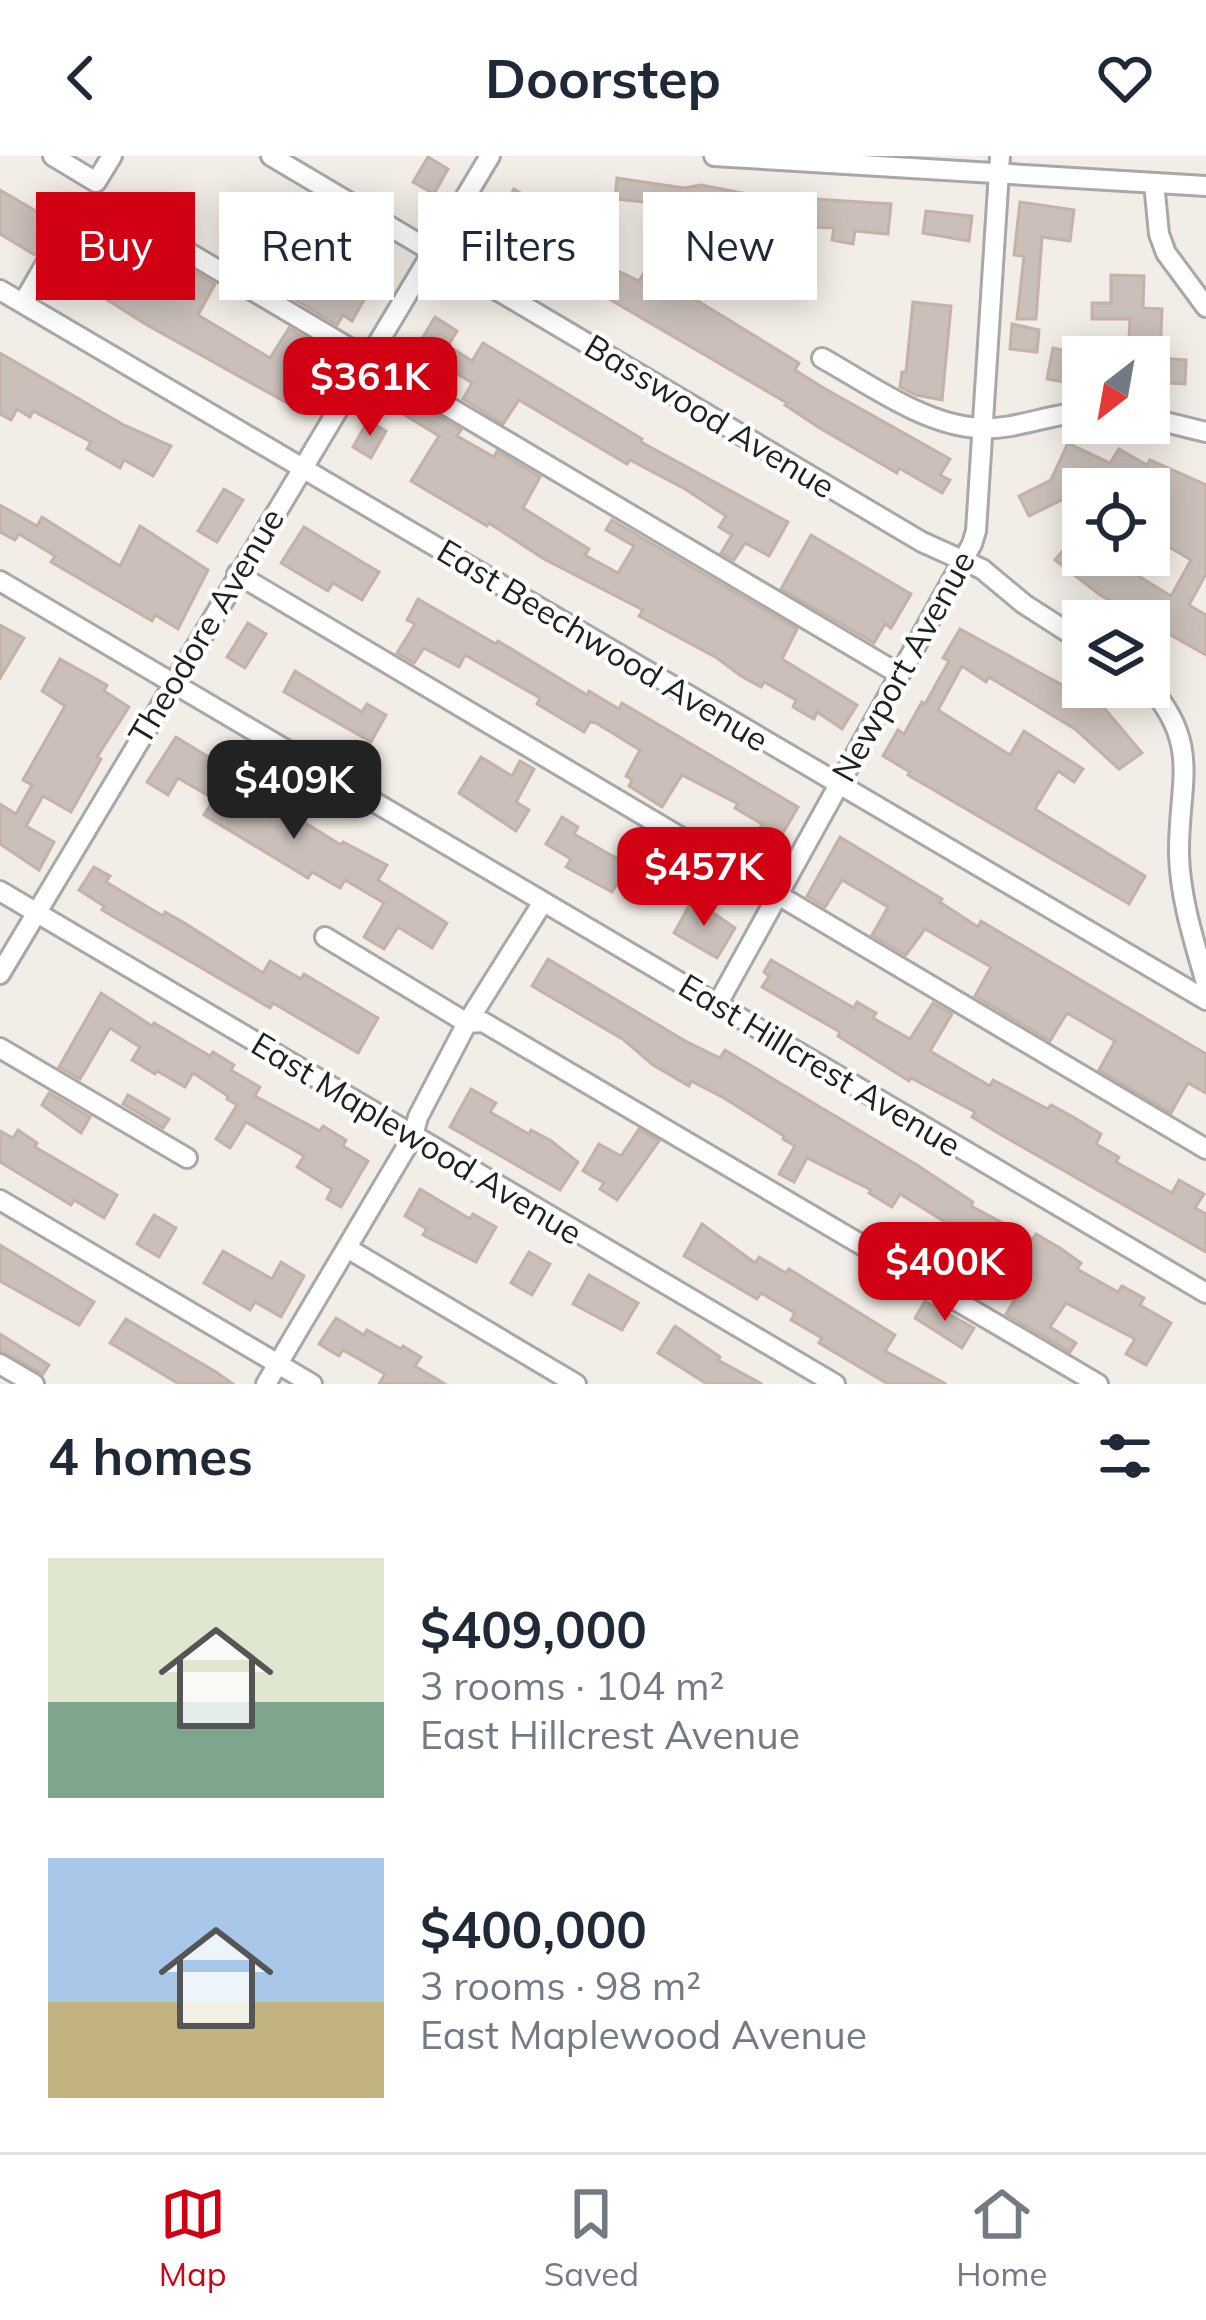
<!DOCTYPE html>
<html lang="en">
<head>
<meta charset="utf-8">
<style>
  body { margin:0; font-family:Mulish,sans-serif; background:#f6f6f7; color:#1f2937; height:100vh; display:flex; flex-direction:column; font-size:45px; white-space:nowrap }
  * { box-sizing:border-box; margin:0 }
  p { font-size:39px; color:#747a83 }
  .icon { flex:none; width:66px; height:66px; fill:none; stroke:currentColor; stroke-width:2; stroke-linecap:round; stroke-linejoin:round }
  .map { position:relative; height:1228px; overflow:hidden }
  .details { display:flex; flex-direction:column; background:#fff; flex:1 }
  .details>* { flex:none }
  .hud { position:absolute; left:36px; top:36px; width:1134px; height:108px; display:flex; gap:24px }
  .needle { width:78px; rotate:211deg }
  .fabs { position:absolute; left:1062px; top:180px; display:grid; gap:24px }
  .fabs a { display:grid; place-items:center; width:108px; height:108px; border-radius:0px; background:#fff; box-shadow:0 6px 30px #0003; font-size:60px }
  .price { position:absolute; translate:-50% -102px; padding:0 27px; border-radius:24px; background:#d10013; color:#fff; font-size:39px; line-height:78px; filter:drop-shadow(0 3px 6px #0008) }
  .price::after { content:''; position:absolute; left:50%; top:72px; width:36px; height:27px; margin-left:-18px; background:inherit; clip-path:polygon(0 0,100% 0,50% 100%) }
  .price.current { background:#222; color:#fff }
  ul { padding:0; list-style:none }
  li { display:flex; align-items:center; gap:36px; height:300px; padding:0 48px }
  li span { display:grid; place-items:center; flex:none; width:336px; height:240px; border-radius:0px; color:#555 }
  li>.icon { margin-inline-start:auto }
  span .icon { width:144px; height:144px; fill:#fffc; stroke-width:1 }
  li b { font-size:51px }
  h2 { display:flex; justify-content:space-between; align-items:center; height:144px; padding:0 48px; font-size:51px }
  .chip { padding:0 42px; border-radius:0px; background:#fff; box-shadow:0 6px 30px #0003; font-size:42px; line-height:108px }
  .chip.current { background:#d10013; color:#fff }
  header { display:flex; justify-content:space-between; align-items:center; height:156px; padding:0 48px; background:#fff; font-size:54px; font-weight:700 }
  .menu { display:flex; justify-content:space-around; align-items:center; height:168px; border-top:3px solid #e0e1e3; background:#fff; font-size:33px; color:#747a83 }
  .menu a { display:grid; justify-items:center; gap:6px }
  .menu .current { color:#d10013 }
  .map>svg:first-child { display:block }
  .building { fill:#cabfb9; stroke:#c5b2a7; stroke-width:3 }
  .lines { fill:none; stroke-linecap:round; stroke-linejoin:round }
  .minor-casing { stroke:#a8a8a8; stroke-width:24 }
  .minor { stroke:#fff; stroke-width:18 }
  .labels { text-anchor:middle; stroke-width:9; stroke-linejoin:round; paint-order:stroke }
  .street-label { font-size:33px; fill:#212121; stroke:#fff }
</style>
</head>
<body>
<header><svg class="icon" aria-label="back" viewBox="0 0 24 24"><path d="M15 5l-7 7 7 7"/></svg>Doorstep<svg class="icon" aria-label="heart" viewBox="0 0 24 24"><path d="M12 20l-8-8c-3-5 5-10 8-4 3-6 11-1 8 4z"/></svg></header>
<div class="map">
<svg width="1206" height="1228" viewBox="0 0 1206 1228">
  <rect width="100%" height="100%" fill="#f2ede6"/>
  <g class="building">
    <polygon points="428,1 448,13 434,38 413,26"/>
    <polygon points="617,22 684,32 701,29 753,39 891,48 888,78 855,75 853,88 832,84 834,72 769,69 768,76 749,75 750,69 709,61 712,81 686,84 682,59 652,53 653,47 615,43"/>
    <polygon points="514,33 560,60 554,72 610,111 639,125 645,115 680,134 799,207 795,214 822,231 950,303 940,319 950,324 942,337 899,312 897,317 818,271 785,249 787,247 568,119 543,101 545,97 484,66 498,42 506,47"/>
    <polygon points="0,34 53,65 35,99 0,78"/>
    <polygon points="1020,46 1074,54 1070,85 1042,81 1036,163 1017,163 1024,100 1014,99"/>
    <polygon points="926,55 972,60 969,85 923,77"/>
    <polygon points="77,80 108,99 113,90 140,104 149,89 215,128 198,159 270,202 289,172 309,184 297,204 326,221 305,257 147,169 58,113"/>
    <polygon points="307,80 375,124 352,165 343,159 337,169 276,132"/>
    <polygon points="1111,119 1144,120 1143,152 1162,153 1160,201 1128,201 1130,163 1092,163 1092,147 1111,147"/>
    <polygon points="913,146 951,150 942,244 916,239 900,231 902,216 906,216"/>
    <polygon points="435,161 457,175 445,195 423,181"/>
    <polygon points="1012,168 1039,174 1037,196 1010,193"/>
    <polygon points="483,187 642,283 641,286 788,366 769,400 745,387 734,404 721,397 732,379 719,371 726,360 685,333 630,304 627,308 519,244 503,268 463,243 472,227 445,210 455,194 472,205"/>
    <polygon points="1053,192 1076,197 1070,227 1047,223"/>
    <polygon points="0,197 122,268 171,290 153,320 124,304 120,312 87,293 91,286 33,255 30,261 17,253 11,264 0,258"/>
    <polygon points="1153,202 1186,204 1185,228 1151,226"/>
    <polygon points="391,232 461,274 457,280 494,301 497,295 540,321 523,352 589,393 585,399 618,417 634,390 606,374 612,364 797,473 782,503 857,549 842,573 817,556 814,563 793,551 796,544 764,526 761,531 741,520 717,502 639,460 643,454 544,403 489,367 487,370 411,325 439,280 387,248 384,242"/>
    <polygon points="368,265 386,275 371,302 353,291"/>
    <polygon points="1068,287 1110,307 1119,293 1147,309 1150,304 1206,329 1206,418 1189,449 1206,459 1206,499 1100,439 1055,404 1075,380 1083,387 1083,399 1104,399 1171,440 1191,404 1149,379 1149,367 1159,349 1149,344 1149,333 1083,333 1083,342 1074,338 1029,360 1019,340 1051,324"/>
    <polygon points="224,333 243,344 217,386 198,375"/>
    <polygon points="0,349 37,370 42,361 120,410 140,370 208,414 178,473 155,459 152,465 51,406 55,400 19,378 15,384 0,376"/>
    <polygon points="304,371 379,416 362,444 333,427 328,435 281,407"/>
    <polygon points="811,379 911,438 891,472 885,468 874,487 781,433"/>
    <polygon points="418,443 496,488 498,485 587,539 589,535 619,553 622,547 798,651 773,694 770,692 759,712 745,704 762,668 735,652 738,648 682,619 662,651 629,630 632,624 626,620 640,594 596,567 590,566 584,576 537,548 540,542 465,499 459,511 424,492 414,507 397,497 415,468 407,464"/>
    <polygon points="248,467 266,478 245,512 227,501"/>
    <polygon points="0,469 24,482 0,522"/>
    <polygon points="960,473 1104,552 1142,597 1119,613 1075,573 989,521 986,526 962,510 938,554 1010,599 1024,575 1083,613 1074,626 1058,615 1035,653 1145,720 1129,748 908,619 910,616 883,600 898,574 904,578 922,546 925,548 949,505 943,502"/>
    <polygon points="60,503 107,529 104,535 129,551 97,601 101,603 71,656 43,640 26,670 54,686 39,714 0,688 0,648 16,658 32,629 23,624 65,550 42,535"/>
    <polygon points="295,515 362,556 367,548 386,559 371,586 284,536"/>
    <polygon points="176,581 220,608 218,613 341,689 343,686 387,709 378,724 447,767 432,792 398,771 384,793 364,781 384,747 345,724 340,732 312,716 308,722 204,659 214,643 178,622 168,639 147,626"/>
    <polygon points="481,601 512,620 520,605 534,613 516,646 529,654 516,675 459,637"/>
    <polygon points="562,661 578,671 574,678 609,698 645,716 649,708 671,721 657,746 647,740 644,746 616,729 612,736 566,711 571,703 546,688"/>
    <polygon points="840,681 942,743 940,746 978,771 981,765 1206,898 1206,937 1188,927 1171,957 1099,914 1115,885 1067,857 1050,885 975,840 991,811 925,773 906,799 872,779 888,751 842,724 825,751 807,740"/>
    <polygon points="94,711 110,720 106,726 163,760 165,756 183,766 263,817 270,805 301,823 304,818 378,862 358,897 273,847 270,852 102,754 104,750 79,734"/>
    <polygon points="693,743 735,772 717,802 674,777"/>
    <polygon points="548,803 687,886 720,902 725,894 917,1009 973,1046 971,1050 1033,1083 1036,1078 1060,1092 1081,1107 1077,1113 1118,1136 1122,1130 1144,1142 1140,1149 1171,1167 1146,1209 1126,1198 1135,1183 1066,1147 1050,1171 1076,1187 1070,1196 1006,1158 1023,1130 983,1106 990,1094 900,1038 892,1051 869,1037 871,1034 807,1002 794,1026 779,1018 795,990 783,983 784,980 724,942 691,925 689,930 653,909 624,884 532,830"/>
    <polygon points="771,804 854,852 857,846 876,857 873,862 910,883 933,847 952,858 930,895 990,930 993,924 1048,953 1051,949 1075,962 1101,978 1096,988 1119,1001 1116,1006 1172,1037 1179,1024 1204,1038 1195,1052 1206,1058 1206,1096 998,977 972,961 975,956 911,922 909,925 838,880 840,876 762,831 769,820 764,816"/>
    <polygon points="101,837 152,870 154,867 210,900 213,896 234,909 231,914 260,931 255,940 320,975 323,970 346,984 343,990 368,1005 341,1051 327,1043 332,1033 297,1011 304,1000 246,966 230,992 216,983 237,949 227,943 228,940 193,917 185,931 157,915 155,918 132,904 140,891 110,872 80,923 59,911"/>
    <polygon points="471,933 496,947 490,956 529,978 531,974 550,984 578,1006 560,1034 450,971"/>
    <polygon points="49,937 90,961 81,977 42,949"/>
    <polygon points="128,939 169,963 163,972 123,948"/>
    <polygon points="639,973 659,985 617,1044 600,1033 604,1027 583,1015 599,988 621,1000"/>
    <polygon points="18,974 37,987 35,991 117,1039 104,1062 74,1044 71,1049 0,1006 0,975 13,982"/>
    <polygon points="420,1033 470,1063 473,1058 496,1071 476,1106 423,1079 427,1073 405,1060"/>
    <polygon points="154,1059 176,1072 159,1101 137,1088"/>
    <polygon points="702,1068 755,1107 759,1101 786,1117 789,1113 895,1179 885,1195 946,1228 888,1228 819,1187 822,1182 791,1164 795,1157 761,1137 757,1143 684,1100"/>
    <polygon points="0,1089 94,1146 79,1169 0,1125"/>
    <polygon points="223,1095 272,1123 281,1106 304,1120 281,1161 255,1146 250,1154 204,1127"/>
    <polygon points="529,1096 550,1108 532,1139 511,1127"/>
    <polygon points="589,1119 638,1147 622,1174 573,1148"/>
    <polygon points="925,1145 974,1172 962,1192 915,1162"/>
    <polygon points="336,1162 364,1179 367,1174 401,1193 403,1190 421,1201 415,1210 445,1228 379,1228 385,1218 343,1194 339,1200 319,1188"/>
    <polygon points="126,1163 216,1216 233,1228 179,1228 129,1198 110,1187"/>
    <polygon points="675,1170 720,1201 718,1204 762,1228 707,1228 658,1197"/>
    <polygon points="0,1178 49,1209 43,1218 0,1195"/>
  </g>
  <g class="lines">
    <defs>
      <g id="minor">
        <polyline points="53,0 96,26 112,0"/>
        <polyline points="271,0 922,386 982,413 1024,448 1083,486"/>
        <polyline points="714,0 1206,30"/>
        <polyline points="1154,27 1159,78 1166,97 1206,151"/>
        <polyline points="137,66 899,518"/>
        <polyline points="0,134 1206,844"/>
        <polyline points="23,147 67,71 66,54"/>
        <path d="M822,202C869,228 924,269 979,272C1012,275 1049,258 1083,256"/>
        <polyline points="1149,262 1206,276"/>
        <polyline points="237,418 1206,993"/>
        <polyline points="0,425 1206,1137"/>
        <path d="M1149,530C1202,590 1178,628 1179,698C1180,742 1194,785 1206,827"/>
        <polyline points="0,735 835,1228"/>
        <polyline points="325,781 467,867 543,746"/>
        <polyline points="0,818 490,0"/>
        <polyline points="717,849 972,388 976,375 1000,0"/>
        <polyline points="0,892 187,1002"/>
        <polyline points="0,1044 312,1228"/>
        <polyline points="347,1092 576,1228"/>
        <polyline points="0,1208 34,1228"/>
        <polyline points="266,1228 413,980 418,961 467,867 483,866 1098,1228"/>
      </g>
    </defs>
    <use href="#minor" class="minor-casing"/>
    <use href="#minor" class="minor"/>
  </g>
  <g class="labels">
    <g class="street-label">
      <text transform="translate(710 260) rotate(31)" y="12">Basswood Avenue</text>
      <text transform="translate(206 470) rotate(-59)" y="12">Theodore Avenue</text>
      <text transform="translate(603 489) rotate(31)" y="12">East Beechwood Avenue</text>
      <text transform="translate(903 510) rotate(-61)" y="12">Newport Avenue</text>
      <text transform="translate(820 909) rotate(31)" y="12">East Hillcrest Avenue</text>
      <text transform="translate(417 982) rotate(31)" y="12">East Maplewood Avenue</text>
    </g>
  </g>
</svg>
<div class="fabs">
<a><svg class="needle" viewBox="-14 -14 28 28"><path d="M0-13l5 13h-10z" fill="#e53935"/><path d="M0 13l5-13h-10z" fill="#747a83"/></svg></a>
<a><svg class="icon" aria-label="locate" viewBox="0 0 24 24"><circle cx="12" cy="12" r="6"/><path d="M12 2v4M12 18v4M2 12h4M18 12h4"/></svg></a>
<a><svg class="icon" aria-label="layers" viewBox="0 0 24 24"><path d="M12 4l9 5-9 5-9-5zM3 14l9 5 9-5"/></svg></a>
</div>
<b class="price" style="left:370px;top:283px">$361K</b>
<b class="price current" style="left:294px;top:686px">$409K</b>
<b class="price" style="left:704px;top:773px">$457K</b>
<b class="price" style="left:945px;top:1168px">$400K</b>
<div class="hud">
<a class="chip current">Buy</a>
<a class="chip">Rent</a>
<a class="chip">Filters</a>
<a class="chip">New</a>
</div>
</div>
<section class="details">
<h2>4 homes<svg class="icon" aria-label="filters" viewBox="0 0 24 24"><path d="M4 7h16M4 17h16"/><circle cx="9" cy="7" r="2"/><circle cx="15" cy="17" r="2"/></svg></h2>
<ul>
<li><span style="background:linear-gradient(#dfe7d0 60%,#7fa58c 0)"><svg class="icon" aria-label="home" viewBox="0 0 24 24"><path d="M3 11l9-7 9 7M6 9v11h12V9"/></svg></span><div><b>$409,000</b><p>3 rooms · 104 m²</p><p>East Hillcrest Avenue</p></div></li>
<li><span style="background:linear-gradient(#a9c7e8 60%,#c2b280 0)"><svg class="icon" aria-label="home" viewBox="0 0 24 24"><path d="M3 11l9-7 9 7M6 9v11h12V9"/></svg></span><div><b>$400,000</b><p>3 rooms · 98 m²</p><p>East Maplewood Avenue</p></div></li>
</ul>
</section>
<nav class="menu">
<a class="current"><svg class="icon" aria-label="map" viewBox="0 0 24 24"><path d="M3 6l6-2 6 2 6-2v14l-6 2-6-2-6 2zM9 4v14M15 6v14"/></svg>Map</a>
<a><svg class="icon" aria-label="saved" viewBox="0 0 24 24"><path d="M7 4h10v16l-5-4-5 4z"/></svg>Saved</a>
<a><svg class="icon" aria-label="home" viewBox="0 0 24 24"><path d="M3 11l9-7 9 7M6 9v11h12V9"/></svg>Home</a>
</nav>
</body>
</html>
